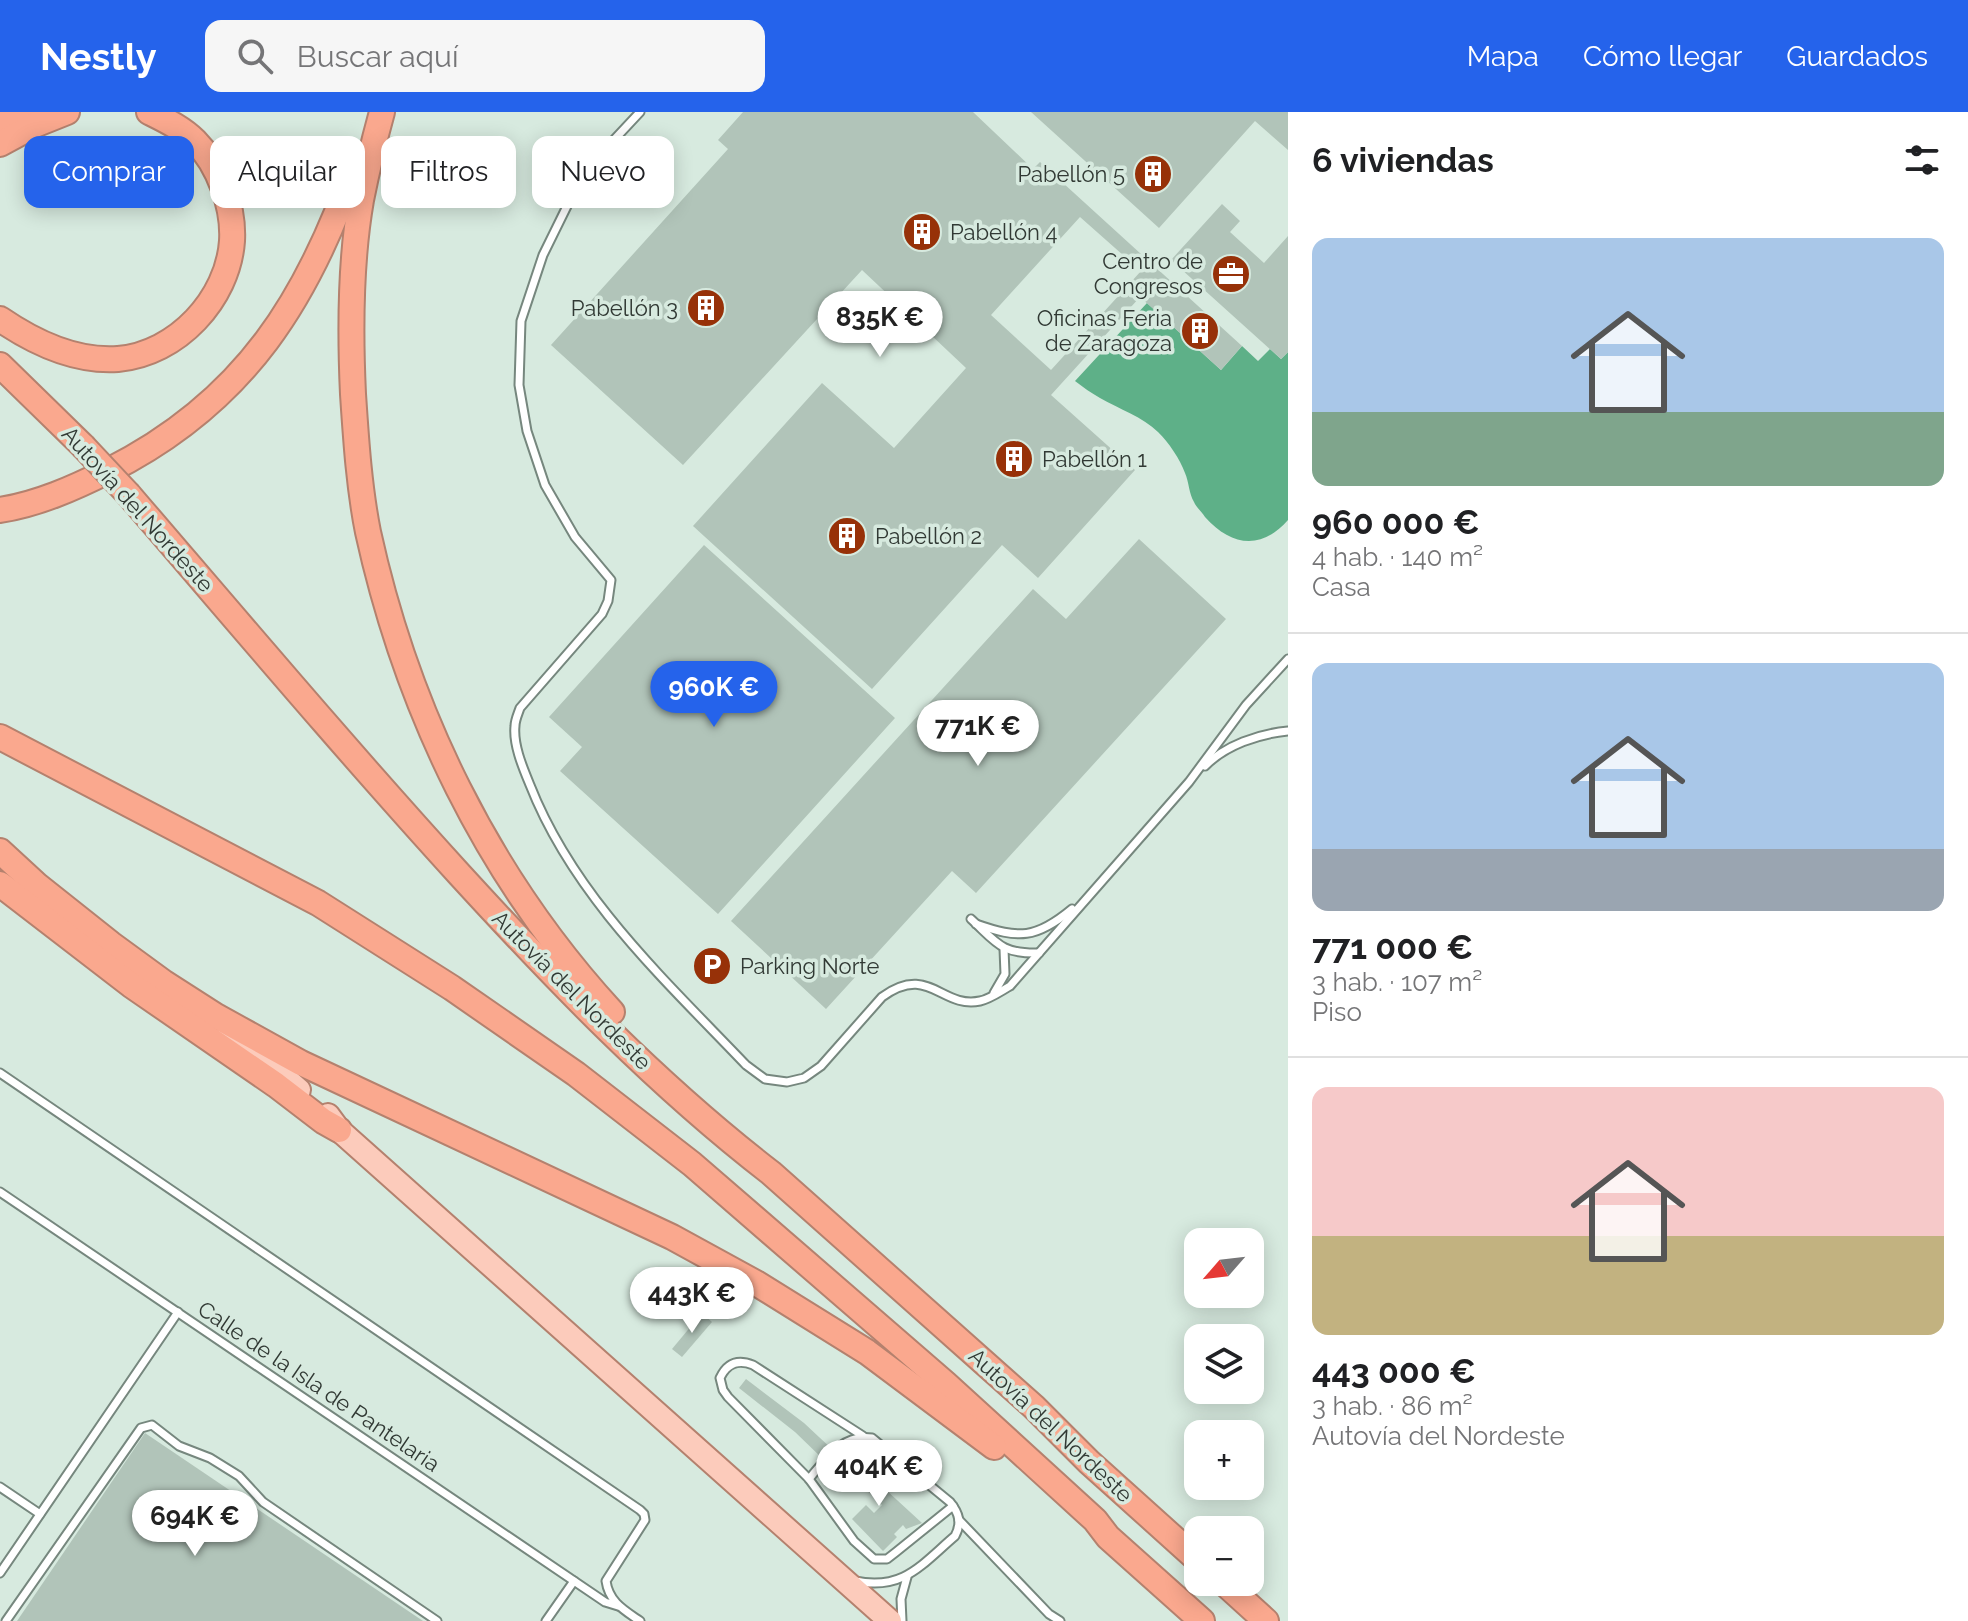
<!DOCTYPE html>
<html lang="es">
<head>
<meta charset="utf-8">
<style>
  body { margin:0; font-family:Raleway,sans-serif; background:#f6f6f6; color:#202124; height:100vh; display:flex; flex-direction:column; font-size:30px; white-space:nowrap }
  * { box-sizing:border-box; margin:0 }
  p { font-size:26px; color:#757577 }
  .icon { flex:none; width:44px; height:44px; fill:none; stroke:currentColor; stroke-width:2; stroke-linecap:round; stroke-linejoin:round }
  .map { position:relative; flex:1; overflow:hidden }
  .panel { display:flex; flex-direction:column; background:#fff; width:680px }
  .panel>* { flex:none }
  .top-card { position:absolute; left:24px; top:24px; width:760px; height:72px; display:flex; gap:16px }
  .needle { width:52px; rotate:242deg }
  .fabs { position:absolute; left:1184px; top:1116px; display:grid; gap:16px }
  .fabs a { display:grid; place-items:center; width:80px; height:80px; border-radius:16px; background:#fff; box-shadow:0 4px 20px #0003; font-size:40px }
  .price { position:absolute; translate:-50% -68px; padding:0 18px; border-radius:28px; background:#fff; color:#222; font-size:26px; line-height:52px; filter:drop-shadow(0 2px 4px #0008) }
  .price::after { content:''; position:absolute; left:50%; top:48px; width:24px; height:18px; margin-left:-12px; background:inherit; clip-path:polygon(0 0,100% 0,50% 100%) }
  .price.on { background:#2563eb; color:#fff }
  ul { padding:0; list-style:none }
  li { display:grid; align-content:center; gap:16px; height:424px; padding:0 24px }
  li+li { border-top:2px solid #e0e0e0 }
  li span { display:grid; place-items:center; height:248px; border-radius:16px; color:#555 }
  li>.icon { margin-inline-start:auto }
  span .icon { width:144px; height:144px; fill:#fffc; stroke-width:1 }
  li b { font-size:34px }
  h2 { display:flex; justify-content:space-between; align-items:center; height:96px; padding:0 24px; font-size:34px }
  .chip { padding:0 28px; border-radius:16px; background:#fff; box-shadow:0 4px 20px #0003; font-size:28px; line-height:72px }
  .chip.on { background:#2563eb; color:#fff }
  header { display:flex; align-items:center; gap:48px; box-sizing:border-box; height:112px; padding:0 40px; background:#2563eb; color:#fff }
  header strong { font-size:38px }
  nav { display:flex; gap:44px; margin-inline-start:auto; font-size:28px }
  .search { width:560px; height:72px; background:#f6f6f6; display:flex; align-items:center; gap:20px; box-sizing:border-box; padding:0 28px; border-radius:16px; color:#757577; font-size:30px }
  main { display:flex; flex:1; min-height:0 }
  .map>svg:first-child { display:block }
  .water { fill:#5eb088 }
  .building { fill:#b1c4b9; fill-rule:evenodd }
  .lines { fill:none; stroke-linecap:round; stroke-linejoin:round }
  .service-casing { stroke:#76877e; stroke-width:11 }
  .primary-casing { stroke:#b4816e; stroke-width:26 }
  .motorway-casing { stroke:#b4816e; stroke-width:28 }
  .service { stroke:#fff; stroke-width:7 }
  .primary { stroke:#fccbbb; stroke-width:22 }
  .motorway { stroke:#faa88e; stroke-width:24 }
  .motorway-bridge-casing { stroke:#b4816e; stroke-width:28; stroke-linecap:butt }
  .motorway-bridge { stroke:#faa88e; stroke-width:24 }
  .labels { text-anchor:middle; stroke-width:7; stroke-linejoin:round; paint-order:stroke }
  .poi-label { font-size:22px; fill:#313934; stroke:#d7eadf; text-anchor:end }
  .street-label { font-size:22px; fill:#313934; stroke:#d7eadf }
</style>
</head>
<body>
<header>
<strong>Nestly</strong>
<div class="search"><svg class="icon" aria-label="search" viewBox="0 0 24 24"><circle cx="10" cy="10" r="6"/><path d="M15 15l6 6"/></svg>Buscar aquí</div>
<nav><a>Mapa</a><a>Cómo llegar</a><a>Guardados</a></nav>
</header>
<main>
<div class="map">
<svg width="1288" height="1509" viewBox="0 0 1288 1509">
  <rect width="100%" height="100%" fill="#d7eadf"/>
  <path class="water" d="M1147,191L1221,258L1242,234L1258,249L1270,237L1281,247L1288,240V408C1261,439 1231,434 1205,405C1202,400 1196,395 1194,390C1189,382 1189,370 1185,361C1180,347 1169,331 1158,320C1143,305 1119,297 1100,286C1091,281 1083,275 1075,269Z"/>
  <g class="building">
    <path d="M743,0H973L1033,57L1040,50L1242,234L1221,258L1140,185L1051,283L1135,358L1038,466L1002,433L872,577L693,414L822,271L894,336L966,256L862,158L683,353L551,233L728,37L718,28ZM1080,105L1141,159L1051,258L991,203Z"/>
    <polygon points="1031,0 1288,0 1288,38 1255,9 1159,116"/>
    <polygon points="1222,92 1240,109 1230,120 1264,151 1288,124 1288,240 1281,247 1171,148"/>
    <polygon points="1139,427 1226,507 976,781 952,759 826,897 731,809 1033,477 1066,507"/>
    <polygon points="704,433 895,606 718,802 560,659 582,635 549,605"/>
    <polygon points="702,1201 712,1210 682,1245 672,1237"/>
    <polygon points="746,1267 804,1311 834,1339 825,1349 795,1320 739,1276"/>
    <polygon points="145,1321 423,1509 17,1509"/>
    <polygon points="848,1343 922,1411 906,1417 903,1413 894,1422 897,1425 883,1439 852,1407 866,1393 874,1401 882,1393 835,1348"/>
  </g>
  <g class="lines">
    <defs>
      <g id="service">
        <path d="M640,0L597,46L573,82L543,143L521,209L519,273L527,319L545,373L575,425L611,468L608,489L602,502L520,596C518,602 515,608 515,614C513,633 523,656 530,673C574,785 665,868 746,953L765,967L787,970L804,966L821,954L882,885C929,851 941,897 980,889C990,887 1001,879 1010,874L1189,670L1246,593L1288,547"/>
        <path d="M1205,654C1226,633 1258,622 1288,619"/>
        <path d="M971,807C997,831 1001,842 1039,841"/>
        <path d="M976,812C1019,827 1036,827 1072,797"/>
        <polyline points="994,881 1005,862 1004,837"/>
        <path d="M0,961L640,1398L644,1402L645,1408L606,1469C609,1490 624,1498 640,1509"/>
        <polyline points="0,1080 605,1490 618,1494"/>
        <path d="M863,1324L753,1253C738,1247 727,1251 720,1266L723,1278L728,1285L809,1367L854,1429L874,1447H887L896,1440L953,1394"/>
        <path d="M809,1367C826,1347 843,1321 872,1326L950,1390C959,1401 962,1411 955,1424C921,1453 903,1479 855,1469"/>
        <polyline points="0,1375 40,1402"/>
        <polyline points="959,1408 1049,1502 1060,1509"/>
        <polyline points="0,1461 178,1200"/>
        <polyline points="6,1509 141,1316 152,1313 179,1334 210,1346 239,1364 263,1390 437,1509"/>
        <polyline points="546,1509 574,1469"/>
        <polyline points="902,1509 901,1487 907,1465"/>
      </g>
      <g id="primary">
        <polyline points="228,916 299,978"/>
        <polyline points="328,1003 339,1018 890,1509"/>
      </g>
      <g id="motorway">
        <path d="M382,0C374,29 367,58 361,88C350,151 350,218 353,282C356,327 359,375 368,420C407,598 488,765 612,900"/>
        <polyline points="0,14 23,0"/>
        <polyline points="0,32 37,12 67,0"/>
        <path d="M0,207C35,231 75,250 118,247C177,242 228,187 232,129C234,95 219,53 195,29C182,16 165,8 149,0"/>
        <polyline points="0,253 83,334"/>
        <path d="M129,383C239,511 347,639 460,763C557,869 657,973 771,1061L1034,1295L1089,1350L1198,1448"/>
        <path d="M0,398C38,392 74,376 108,359C246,290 310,185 358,44"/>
        <polyline points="0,625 318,791 452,876 576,962 692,1052 946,1272 1095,1408 1108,1425 1202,1509"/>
        <polyline points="0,739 38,774 111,832 163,870 216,904 301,951 672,1125 756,1171 867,1240 994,1335"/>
        <polyline points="0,772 131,873 276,973 323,1009 339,1018"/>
        <polyline points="1223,1470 1266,1509"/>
      </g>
    </defs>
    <use href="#service" class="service-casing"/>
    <use href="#primary" class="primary-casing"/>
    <use href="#motorway" class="motorway-casing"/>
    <use href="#service" class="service"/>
    <use href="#primary" class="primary"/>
    <use href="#motorway" class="motorway"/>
    <defs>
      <polyline id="motorway-bridge" points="83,334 129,383"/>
    </defs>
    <use href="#motorway-bridge" class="motorway-bridge-casing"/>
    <use href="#motorway-bridge" class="motorway-bridge"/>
  </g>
  <defs>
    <symbol id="building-disc" viewBox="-11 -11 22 22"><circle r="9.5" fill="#973108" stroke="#d7eadf"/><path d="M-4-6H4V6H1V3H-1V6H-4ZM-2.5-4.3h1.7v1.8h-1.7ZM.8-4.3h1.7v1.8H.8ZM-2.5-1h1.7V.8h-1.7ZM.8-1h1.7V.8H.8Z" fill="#fff"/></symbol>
    <symbol id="office-disc" viewBox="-11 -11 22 22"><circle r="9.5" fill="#973108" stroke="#d7eadf"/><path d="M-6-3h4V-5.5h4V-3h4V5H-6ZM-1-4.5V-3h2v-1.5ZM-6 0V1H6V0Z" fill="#fff"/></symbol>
    <symbol id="parking-disc" viewBox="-11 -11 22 22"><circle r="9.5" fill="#973108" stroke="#d7eadf"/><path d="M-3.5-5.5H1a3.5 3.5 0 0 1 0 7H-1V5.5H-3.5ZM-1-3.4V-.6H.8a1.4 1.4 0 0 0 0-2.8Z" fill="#fff"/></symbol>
  </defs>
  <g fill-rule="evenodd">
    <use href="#building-disc" x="1131" y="40" width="44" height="44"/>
    <use href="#building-disc" x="900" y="98" width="44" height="44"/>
    <use href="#office-disc" x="1209" y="140" width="44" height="44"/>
    <use href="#building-disc" x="684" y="174" width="44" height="44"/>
    <use href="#building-disc" x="1178" y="197" width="44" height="44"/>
    <use href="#building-disc" x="992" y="325" width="44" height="44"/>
    <use href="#building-disc" x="825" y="402" width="44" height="44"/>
    <use href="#parking-disc" x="690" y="832" width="44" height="44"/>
  </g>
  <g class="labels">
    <g class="poi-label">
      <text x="1125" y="70">Pabellón 5</text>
      <text x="950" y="128" text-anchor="start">Pabellón 4</text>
      <text x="1203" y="157">Centro de<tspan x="1203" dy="25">Congresos</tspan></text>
      <text x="678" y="204">Pabellón 3</text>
      <text x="1172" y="214">Oficinas Feria<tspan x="1172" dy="25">de Zaragoza</tspan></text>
      <text x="1042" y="355" text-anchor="start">Pabellón 1</text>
      <text x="875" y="432" text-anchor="start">Pabellón 2</text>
      <text x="740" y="862" text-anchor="start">Parking Norte</text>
    </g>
    <g class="street-label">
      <text transform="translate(138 397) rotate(48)" y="8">Autovía del Nordeste</text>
      <text transform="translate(572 878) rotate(45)" y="8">Autovía del Nordeste</text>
      <text transform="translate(319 1274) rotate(34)" y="8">Calle de la Isla de Pantelaria</text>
      <text transform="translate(1051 1313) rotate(43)" y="8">Autovía del Nordeste</text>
    </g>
  </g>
</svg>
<div class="fabs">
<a><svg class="needle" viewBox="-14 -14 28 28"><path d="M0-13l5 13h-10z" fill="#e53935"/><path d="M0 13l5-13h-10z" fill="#757577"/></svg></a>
<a><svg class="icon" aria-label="layers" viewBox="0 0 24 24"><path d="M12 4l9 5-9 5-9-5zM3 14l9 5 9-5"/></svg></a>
<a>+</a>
<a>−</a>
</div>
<b class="price" style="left:880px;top:247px">835K €</b>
<b class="price on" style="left:714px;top:617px">960K €</b>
<b class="price" style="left:978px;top:656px">771K €</b>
<b class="price" style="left:692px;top:1223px">443K €</b>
<b class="price" style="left:879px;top:1396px">404K €</b>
<b class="price" style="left:195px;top:1446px">694K €</b>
<div class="top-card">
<a class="chip on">Comprar</a>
<a class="chip">Alquilar</a>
<a class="chip">Filtros</a>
<a class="chip">Nuevo</a>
</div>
</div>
<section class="panel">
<h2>6 viviendas<svg class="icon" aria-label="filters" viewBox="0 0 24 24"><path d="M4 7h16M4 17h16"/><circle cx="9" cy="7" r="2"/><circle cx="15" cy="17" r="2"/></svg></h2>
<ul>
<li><span style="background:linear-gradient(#a9c7e8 70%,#7fa58c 0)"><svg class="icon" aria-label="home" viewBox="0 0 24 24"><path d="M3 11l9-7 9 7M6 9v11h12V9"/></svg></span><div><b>960 000 €</b><p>4 hab. · 140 m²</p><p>Casa</p></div></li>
<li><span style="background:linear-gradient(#a9c7e8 75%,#9aa5b1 0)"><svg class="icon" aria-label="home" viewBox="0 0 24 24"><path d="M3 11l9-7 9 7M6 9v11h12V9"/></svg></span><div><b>771 000 €</b><p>3 hab. · 107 m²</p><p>Piso</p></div></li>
<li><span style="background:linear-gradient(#f6c9c9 60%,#c2b280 0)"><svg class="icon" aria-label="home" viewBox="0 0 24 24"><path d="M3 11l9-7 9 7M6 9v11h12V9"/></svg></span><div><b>443 000 €</b><p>3 hab. · 86 m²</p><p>Autovía del Nordeste</p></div></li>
</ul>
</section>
</main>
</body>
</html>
